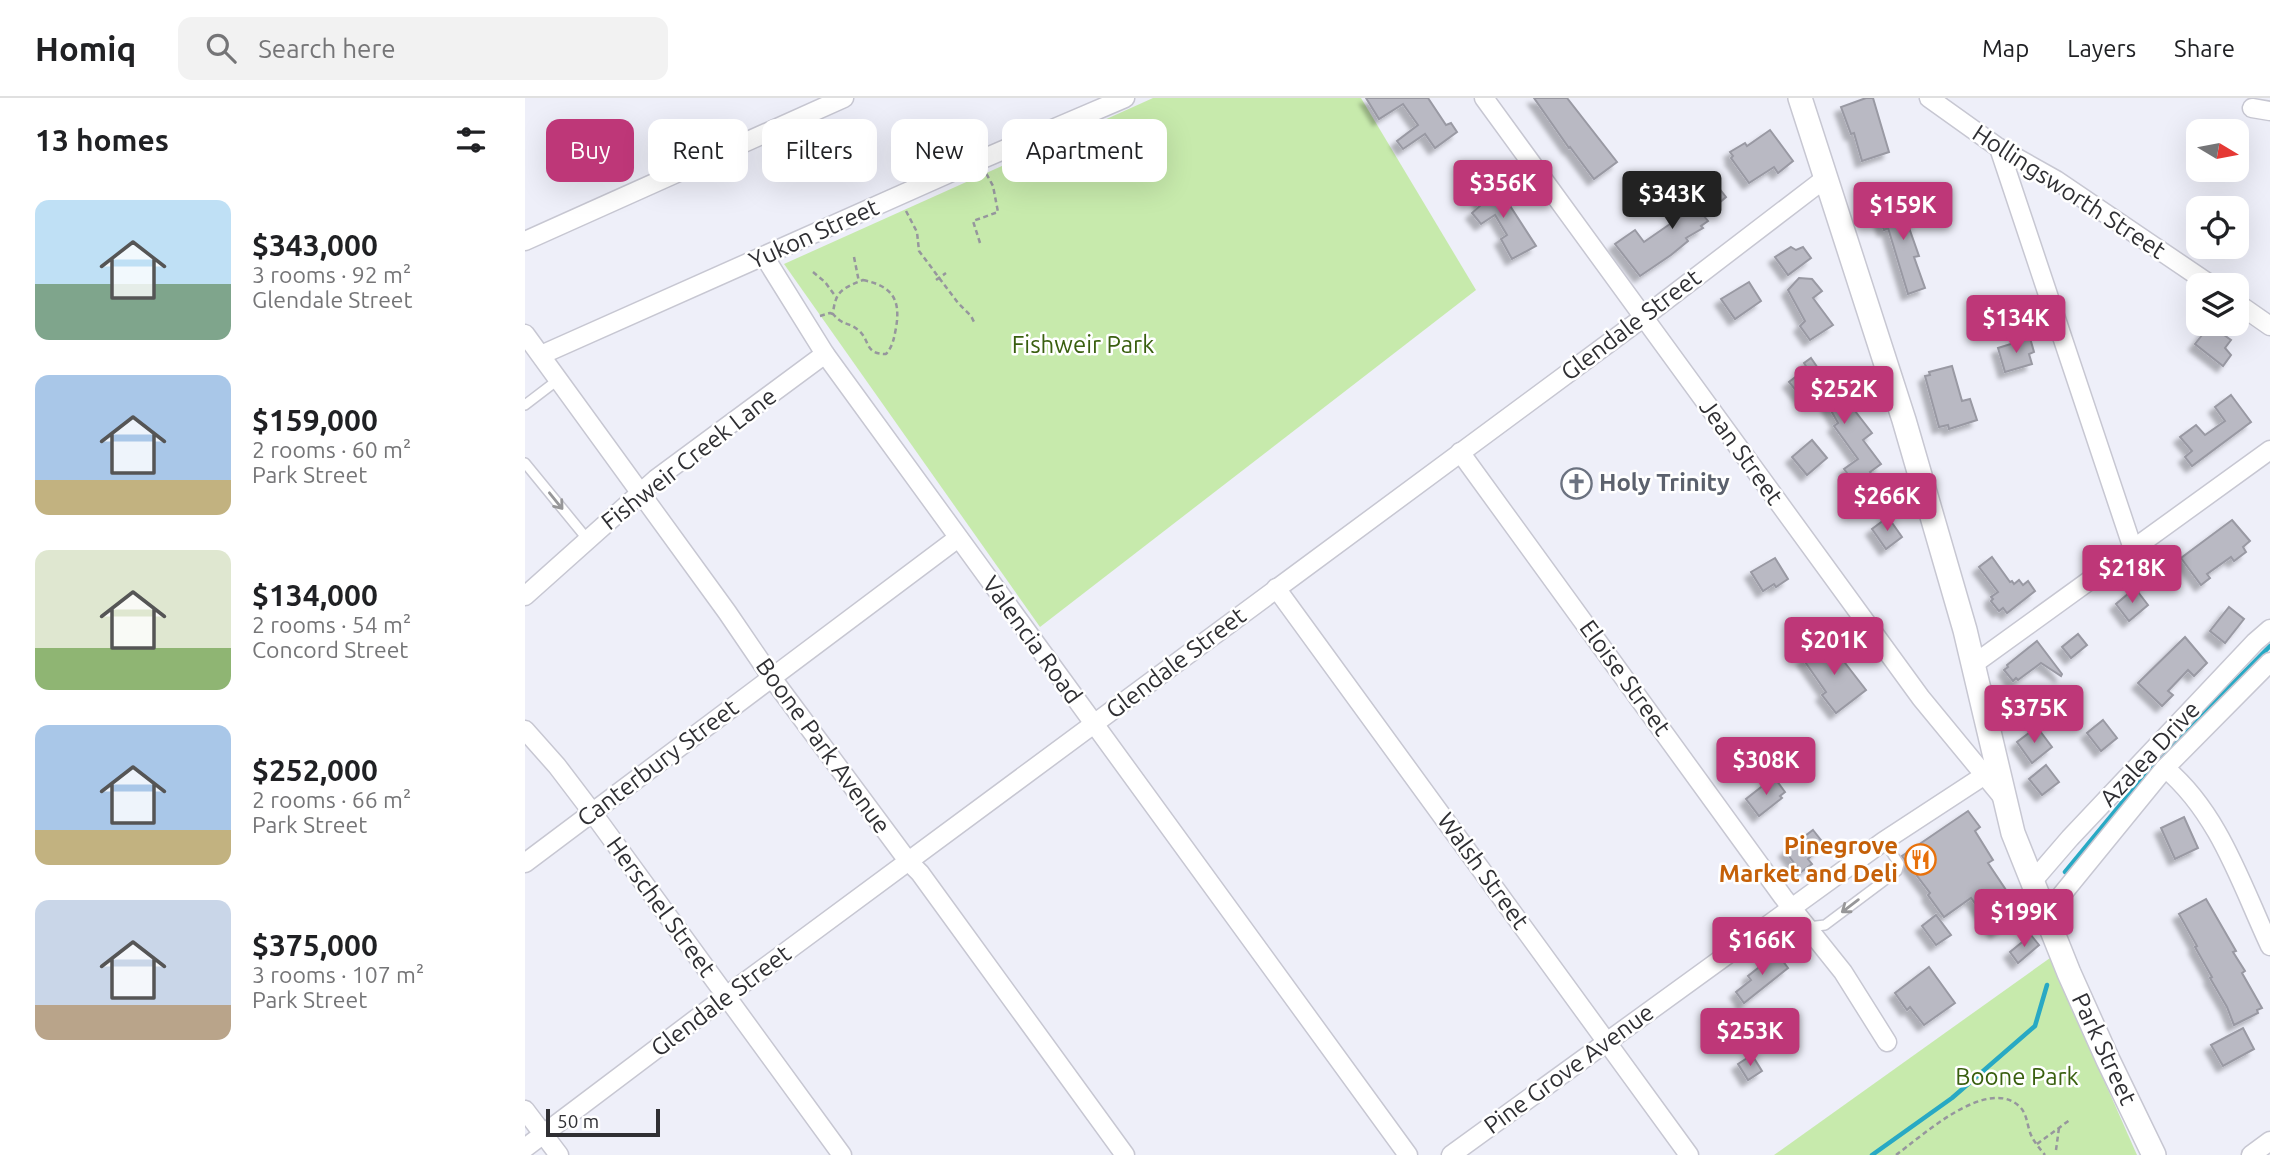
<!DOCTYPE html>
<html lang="en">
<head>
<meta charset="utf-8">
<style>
  body { margin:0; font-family:Ubuntu,sans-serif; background:#f2f2f2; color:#202124; height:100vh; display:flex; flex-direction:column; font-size:26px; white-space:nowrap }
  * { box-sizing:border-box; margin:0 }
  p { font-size:23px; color:#757577 }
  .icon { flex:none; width:38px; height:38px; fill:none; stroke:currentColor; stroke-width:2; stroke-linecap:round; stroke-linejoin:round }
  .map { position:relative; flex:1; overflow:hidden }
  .panel { display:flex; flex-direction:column; background:#fff; width:525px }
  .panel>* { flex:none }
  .top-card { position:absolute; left:21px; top:21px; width:665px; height:63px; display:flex; gap:14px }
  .needle { width:46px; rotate:100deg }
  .fabs { position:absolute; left:1661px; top:21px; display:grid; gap:14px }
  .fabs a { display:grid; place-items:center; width:63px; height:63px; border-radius:14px; background:#fff; box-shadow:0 7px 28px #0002; font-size:35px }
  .scale { position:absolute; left:21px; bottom:18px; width:114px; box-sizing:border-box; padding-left:7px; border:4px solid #2f2f33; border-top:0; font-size:19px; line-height:24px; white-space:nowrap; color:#2f2f33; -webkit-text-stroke:5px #fff; paint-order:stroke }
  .price { position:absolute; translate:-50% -60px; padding:0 16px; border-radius:7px; background:#be3778; color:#fff; font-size:23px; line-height:46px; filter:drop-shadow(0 2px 4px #0008) }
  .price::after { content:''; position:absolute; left:50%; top:42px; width:21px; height:16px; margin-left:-10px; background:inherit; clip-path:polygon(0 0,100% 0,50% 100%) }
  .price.active { background:#222; color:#fff }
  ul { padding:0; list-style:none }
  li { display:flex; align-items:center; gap:21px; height:175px; padding:0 35px }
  li span { display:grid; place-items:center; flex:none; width:196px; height:140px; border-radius:14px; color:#555 }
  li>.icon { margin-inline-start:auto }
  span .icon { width:84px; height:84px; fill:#fffc; stroke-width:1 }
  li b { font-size:30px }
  h2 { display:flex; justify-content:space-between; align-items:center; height:84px; padding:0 35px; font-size:30px }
  .tag { padding:0 24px; border-radius:14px; background:#fff; box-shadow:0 7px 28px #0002; font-size:24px; line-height:63px }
  .tag.active { background:#be3778; color:#fff }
  header { display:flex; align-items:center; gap:42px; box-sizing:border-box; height:98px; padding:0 35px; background:#fff; border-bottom:2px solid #e0e0e0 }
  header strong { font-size:33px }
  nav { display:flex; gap:38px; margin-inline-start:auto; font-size:24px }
  .search { width:490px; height:63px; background:#f2f2f2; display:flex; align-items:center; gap:18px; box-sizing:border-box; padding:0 24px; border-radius:14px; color:#757577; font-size:26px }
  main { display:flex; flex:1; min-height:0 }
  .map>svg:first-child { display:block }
  .green { fill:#c7eaac }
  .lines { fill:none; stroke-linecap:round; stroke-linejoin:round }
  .stream { stroke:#28a9c4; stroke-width:4.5 }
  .building { fill:#b9b9c3; stroke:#9999a3; stroke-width:2; filter:url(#shadow) }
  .service-casing { stroke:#c7c7d2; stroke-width:12 }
  .minor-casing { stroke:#c7c7d2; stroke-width:21 }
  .tertiary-casing { stroke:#c7c7d2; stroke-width:26 }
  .path { stroke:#96969d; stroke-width:2.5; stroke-dasharray:5 3.5; stroke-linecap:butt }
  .service { stroke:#fff; stroke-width:9 }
  .minor { stroke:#fff; stroke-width:18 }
  .tertiary { stroke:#fff; stroke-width:23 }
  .oneway { stroke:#979799 }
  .labels { text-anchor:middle; stroke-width:5; stroke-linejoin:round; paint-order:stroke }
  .street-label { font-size:24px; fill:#2f2f33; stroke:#fff }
  .park-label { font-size:24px; fill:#395f0f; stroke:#fff }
  .worship-label { font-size:24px; font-weight:bold; fill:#5b616d; stroke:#fff; text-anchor:start }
  .food-label { font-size:24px; font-weight:bold; fill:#c56008; stroke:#fff; text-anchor:end }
</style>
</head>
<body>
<header>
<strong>Homiq</strong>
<div class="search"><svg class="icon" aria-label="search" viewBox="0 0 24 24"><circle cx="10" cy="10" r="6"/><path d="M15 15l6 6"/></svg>Search here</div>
<nav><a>Map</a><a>Layers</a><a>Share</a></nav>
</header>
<main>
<section class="panel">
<h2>13 homes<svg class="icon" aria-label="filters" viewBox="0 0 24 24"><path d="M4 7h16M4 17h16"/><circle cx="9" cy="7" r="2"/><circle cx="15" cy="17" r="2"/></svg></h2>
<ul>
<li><span style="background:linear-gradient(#bfe0f5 60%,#7fa58c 0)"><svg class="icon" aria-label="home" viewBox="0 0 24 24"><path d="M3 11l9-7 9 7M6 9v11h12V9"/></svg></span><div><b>$343,000</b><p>3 rooms · 92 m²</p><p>Glendale Street</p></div></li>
<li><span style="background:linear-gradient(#a9c7e8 75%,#c2b280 0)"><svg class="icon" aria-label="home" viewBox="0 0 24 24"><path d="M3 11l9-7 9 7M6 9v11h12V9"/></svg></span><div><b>$159,000</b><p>2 rooms · 60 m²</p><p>Park Street</p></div></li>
<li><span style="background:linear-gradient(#dfe7d0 70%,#8fb573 0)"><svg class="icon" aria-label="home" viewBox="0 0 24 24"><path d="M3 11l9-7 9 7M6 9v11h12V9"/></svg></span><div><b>$134,000</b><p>2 rooms · 54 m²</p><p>Concord Street</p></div></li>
<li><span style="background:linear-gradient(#a9c7e8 75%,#c2b280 0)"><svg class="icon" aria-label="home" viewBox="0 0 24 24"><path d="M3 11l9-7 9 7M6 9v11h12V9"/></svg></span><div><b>$252,000</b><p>2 rooms · 66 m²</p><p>Park Street</p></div></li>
<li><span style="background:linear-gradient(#c9d6e8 75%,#b9a48a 0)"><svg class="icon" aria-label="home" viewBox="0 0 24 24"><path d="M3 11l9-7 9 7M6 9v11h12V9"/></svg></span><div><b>$375,000</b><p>3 rooms · 107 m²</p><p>Park Street</p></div></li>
</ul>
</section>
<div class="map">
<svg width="1745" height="1057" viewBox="0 0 1745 1057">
  <defs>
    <filter id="shadow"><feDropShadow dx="-6" dy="6" stdDeviation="2" flood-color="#0004"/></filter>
  </defs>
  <rect width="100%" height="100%" fill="#eeeff9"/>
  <g class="green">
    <polygon points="628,0 836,0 951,192 515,529 259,166"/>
    <polygon points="1525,860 1612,1057 1249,1057"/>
  </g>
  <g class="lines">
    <g class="stream">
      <polyline points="1540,774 1633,661 1745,548"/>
      <polyline points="1347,1057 1427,1000 1510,928 1522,887"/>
    </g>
  </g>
  <g class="building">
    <polygon points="841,0 903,0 921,27 926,25 932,34 910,50 900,36 878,51 872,43 893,27 878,6 854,21"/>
    <polygon points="1009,0 1042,0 1092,64 1069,81 1045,49 1044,50"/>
    <polygon points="1341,0 1348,0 1364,54 1337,63 1329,35 1326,36 1316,9"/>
    <polygon points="1245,32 1268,63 1253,75 1249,69 1224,85 1206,60 1208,58 1205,54 1220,45 1222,48"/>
    <polygon points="1186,80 1201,99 1179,118 1183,123 1176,128 1178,130 1161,140 1163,143 1146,157 1115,178 1090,146 1110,132 1119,144 1158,117 1153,109"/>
    <polygon points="969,83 1011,148 987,161 976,141 982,137 970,117 956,126 947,115 957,106 950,96"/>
    <polygon points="1384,101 1391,121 1382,124 1394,158 1389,159 1400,190 1383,196 1363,130 1359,132 1352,113"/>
    <polygon points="1266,149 1271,152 1278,149 1286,160 1263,177 1250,159"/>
    <polygon points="1274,180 1287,181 1297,193 1288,200 1308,227 1285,242 1275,228 1280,223 1263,192"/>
    <polygon points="1224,184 1236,203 1210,221 1196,201"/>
    <polygon points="1685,227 1706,242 1700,250 1706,257 1698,268 1670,246"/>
    <polygon points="1505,240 1509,254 1504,256 1507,266 1480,274 1473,250"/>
    <polygon points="1286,260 1306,289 1319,281 1335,304 1327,309 1347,335 1338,342 1356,366 1345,374 1358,392 1340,404 1332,393 1334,391 1319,371 1333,361 1309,328 1313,325 1292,288 1277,300 1264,284 1282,270 1279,265"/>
    <polygon points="1427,268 1437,303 1445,301 1452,322 1424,331 1423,327 1414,329 1400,278 1405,277 1404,274"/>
    <polygon points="1706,297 1726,324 1667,368 1660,359 1667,353 1655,339 1671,327 1680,337 1700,323 1690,309"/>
    <polygon points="1287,342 1302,360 1282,377 1267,359"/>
    <polygon points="1363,419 1377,439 1361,451 1347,431"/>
    <polygon points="1707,422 1725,443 1718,449 1721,454 1709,463 1706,459 1682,476 1685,480 1676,487 1656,460"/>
    <polygon points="1467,459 1485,484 1487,483 1489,486 1494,482 1498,487 1503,483 1510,493 1482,515 1478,510 1474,513 1466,503 1468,501 1466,499 1473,494 1454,469"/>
    <polygon points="1250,460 1263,481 1251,489 1249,486 1238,493 1226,474"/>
    <polygon points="1610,490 1623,507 1604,523 1591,506"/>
    <polygon points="1704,509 1719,521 1700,545 1685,533"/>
    <polygon points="1553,536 1562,547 1546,560 1537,549"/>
    <polygon points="1660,539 1682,565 1669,578 1663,572 1643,593 1648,597 1637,608 1613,585"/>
    <polygon points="1303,543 1341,592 1311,615 1297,597 1301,594 1278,561"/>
    <polygon points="1512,543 1537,576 1536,578 1516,565 1493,582 1491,580 1488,583 1479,572 1483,569 1482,567"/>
    <polygon points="1578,622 1592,640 1576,653 1562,635"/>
    <polygon points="1512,629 1527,649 1507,665 1492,644"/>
    <polygon points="1521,667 1534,684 1517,697 1504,681"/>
    <polygon points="1249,679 1260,694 1255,698 1257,700 1234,718 1221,701"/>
    <polygon points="1443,713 1455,729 1450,733 1468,762 1463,765 1481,792 1476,795 1494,817 1471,834 1446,800 1419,819 1403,797 1405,795 1377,758"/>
    <polygon points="1659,719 1673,750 1650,761 1636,730"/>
    <polygon points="1288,732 1299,746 1283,761 1287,766 1276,774 1260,753"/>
    <polygon points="1681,801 1711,853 1708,854 1720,873 1717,875 1737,910 1732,912 1733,915 1709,927 1702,909 1685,880 1687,879 1670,849 1672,848 1654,816"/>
    <polygon points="1411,817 1426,837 1411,847 1397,828"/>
    <polygon points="1506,837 1514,847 1493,865 1485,854"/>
    <polygon points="1252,855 1263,870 1219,905 1211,894 1226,882 1223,878"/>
    <polygon points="1404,869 1430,905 1399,927 1385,909 1382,912 1370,895"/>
    <polygon points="1718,930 1729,951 1698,968 1686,947"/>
    <polygon points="1227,957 1237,973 1223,982 1213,966"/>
  </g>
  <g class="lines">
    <defs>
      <g id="service">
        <polyline points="0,307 34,281"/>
        <polyline points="0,365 63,442"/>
        <polyline points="1283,829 1300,827 1372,773 1374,766 1359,743"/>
      </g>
      <g id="minor">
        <polyline points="959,0 1396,600 1480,702"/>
        <polyline points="1404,0 1474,50 1531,82 1686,187"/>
        <polyline points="1727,10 1745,13"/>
        <polyline points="1474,50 1608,451"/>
        <polyline points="0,143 319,0"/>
        <polyline points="239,158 300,256 883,1057"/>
        <polyline points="1712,205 1745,228"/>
        <polyline points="0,236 202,514 247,580 383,763 395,775 600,1057"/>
        <polyline points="16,257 427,74 600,0"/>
        <polyline points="935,354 1258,799 1318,874 1362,944"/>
        <polyline points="751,490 1164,1057"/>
        <polyline points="0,498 131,381 300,256"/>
        <polyline points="1449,566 1745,352"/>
        <polyline points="0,632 32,668 67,714 317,1057"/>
        <path d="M1640,670C1694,715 1716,786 1745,848"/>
        <polyline points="0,765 433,440"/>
        <polyline points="1507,784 1545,740 1730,544 1745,531"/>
        <polyline points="1521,816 1640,670 1745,564"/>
        <polyline points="0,1012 34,1057"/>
        <polyline points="0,1050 216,887 1119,219 1302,79"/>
        <polyline points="926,1057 1359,743 1466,673"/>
        <polyline points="1726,1057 1745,1043"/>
      </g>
      <polyline id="tertiary" points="1275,0 1379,322 1440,532 1488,735 1544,875 1583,962 1629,1057"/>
    </defs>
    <use href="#service" class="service-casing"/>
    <use href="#minor" class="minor-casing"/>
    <use href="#tertiary" class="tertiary-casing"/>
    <g class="path">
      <polyline points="381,113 392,134 394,153 433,205 446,218 449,224"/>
      <polyline points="455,145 448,123 473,114 468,88 461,75"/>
      <polyline points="329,159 334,184"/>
      <polyline points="288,174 300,184 311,199"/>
      <path d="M338,182C367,188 376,201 371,230C369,240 368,248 361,256C338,256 346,241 332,231C323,224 318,228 308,216C310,193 318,190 338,182Z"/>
      <polyline points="411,182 421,175"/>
      <polyline points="295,218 305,215 308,216"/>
      <polyline points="1512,1046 1546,1021"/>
      <polyline points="1531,1052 1534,1030"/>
      <path d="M1371,1057C1397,1038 1463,977 1495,1009C1503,1017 1502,1030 1507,1039C1510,1045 1515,1051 1520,1057"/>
    </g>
    <use href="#service" class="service"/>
    <use href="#minor" class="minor"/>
    <use href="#tertiary" class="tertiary"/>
  </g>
  <defs><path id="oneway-shaft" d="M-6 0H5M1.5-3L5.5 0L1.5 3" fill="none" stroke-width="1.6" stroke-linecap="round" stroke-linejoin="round" transform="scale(1.75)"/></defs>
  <g class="oneway">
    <use href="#oneway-shaft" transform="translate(31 403) rotate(51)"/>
    <use href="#oneway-shaft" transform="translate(1325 808) rotate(143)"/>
  </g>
  <defs>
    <symbol id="church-ring" viewBox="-11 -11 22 22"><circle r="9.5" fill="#fff" stroke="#6b7280" stroke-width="1.5"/><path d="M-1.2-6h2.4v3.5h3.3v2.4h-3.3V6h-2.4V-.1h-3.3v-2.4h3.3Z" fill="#6b7280"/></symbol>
    <symbol id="restaurant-ring" viewBox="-11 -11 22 22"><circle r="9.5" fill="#fff" stroke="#e8710a" stroke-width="1.5"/><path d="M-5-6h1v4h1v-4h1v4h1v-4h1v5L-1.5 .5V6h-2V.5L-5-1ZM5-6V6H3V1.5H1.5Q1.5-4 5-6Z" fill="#e8710a"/></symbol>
  </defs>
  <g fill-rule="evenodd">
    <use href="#church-ring" x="1034" y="368" width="35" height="35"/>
    <use href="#restaurant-ring" x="1378" y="744" width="35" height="35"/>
  </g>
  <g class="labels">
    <g class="street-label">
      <text transform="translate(1544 94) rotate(33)" y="8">Hollingsworth Street</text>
      <text transform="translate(289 136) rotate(-24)" y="8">Yukon Street</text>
      <text transform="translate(1106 227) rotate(-37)" y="8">Glendale Street</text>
      <text transform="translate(1216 354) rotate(54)" y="8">Jean Street</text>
      <text transform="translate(164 361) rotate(-38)" y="8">Fishweir Creek Lane</text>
      <text transform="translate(507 542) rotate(54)" y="8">Valencia Road</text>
      <text transform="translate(651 565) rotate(-37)" y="8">Glendale Street</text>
      <text transform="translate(1100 580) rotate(54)" y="8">Eloise Street</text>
      <text transform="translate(298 648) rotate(54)" y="8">Boone Park Avenue</text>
      <text transform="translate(1625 656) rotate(-47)" y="8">Azalea Drive</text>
      <text transform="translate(133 665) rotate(-37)" y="8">Canterbury Street</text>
      <text transform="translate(958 773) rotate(54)" y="8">Walsh Street</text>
      <text transform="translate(136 809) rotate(54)" y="8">Herschel Street</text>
      <text transform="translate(196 903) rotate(-37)" y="8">Glendale Street</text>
      <text transform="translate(1579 951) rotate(65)" y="8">Park Street</text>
      <text transform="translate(1044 971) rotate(-36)" y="8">Pine Grove Avenue</text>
    </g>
    <g class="park-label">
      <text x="558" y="255">Fishweir Park</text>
      <text x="1492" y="987">Boone Park</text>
    </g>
    <g class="worship-label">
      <text x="1074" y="393">Holy Trinity</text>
    </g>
    <g class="food-label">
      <text x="1373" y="756">Pinegrove<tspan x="1373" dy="28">Market and Deli</tspan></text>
    </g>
  </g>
</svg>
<div class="fabs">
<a><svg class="needle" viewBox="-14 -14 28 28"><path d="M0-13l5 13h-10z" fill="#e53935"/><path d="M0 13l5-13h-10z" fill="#757577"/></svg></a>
<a><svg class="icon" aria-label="locate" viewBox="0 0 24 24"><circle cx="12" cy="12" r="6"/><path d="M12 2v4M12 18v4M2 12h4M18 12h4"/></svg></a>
<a><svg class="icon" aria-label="layers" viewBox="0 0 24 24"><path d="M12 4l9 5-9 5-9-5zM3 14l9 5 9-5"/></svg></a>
</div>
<div class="scale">50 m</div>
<b class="price" style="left:978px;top:122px">$356K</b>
<b class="price active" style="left:1147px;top:133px">$343K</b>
<b class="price" style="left:1378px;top:144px">$159K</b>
<b class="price" style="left:1491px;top:257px">$134K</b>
<b class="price" style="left:1319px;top:328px">$252K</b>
<b class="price" style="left:1362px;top:435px">$266K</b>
<b class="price" style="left:1607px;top:507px">$218K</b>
<b class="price" style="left:1309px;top:579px">$201K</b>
<b class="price" style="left:1509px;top:647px">$375K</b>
<b class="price" style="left:1241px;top:699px">$308K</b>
<b class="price" style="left:1499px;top:851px">$199K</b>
<b class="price" style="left:1237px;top:879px">$166K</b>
<b class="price" style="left:1225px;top:970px">$253K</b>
<div class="top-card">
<a class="tag active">Buy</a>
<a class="tag">Rent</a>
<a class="tag">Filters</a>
<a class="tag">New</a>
<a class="tag">Apartment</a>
</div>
</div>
</main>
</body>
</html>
